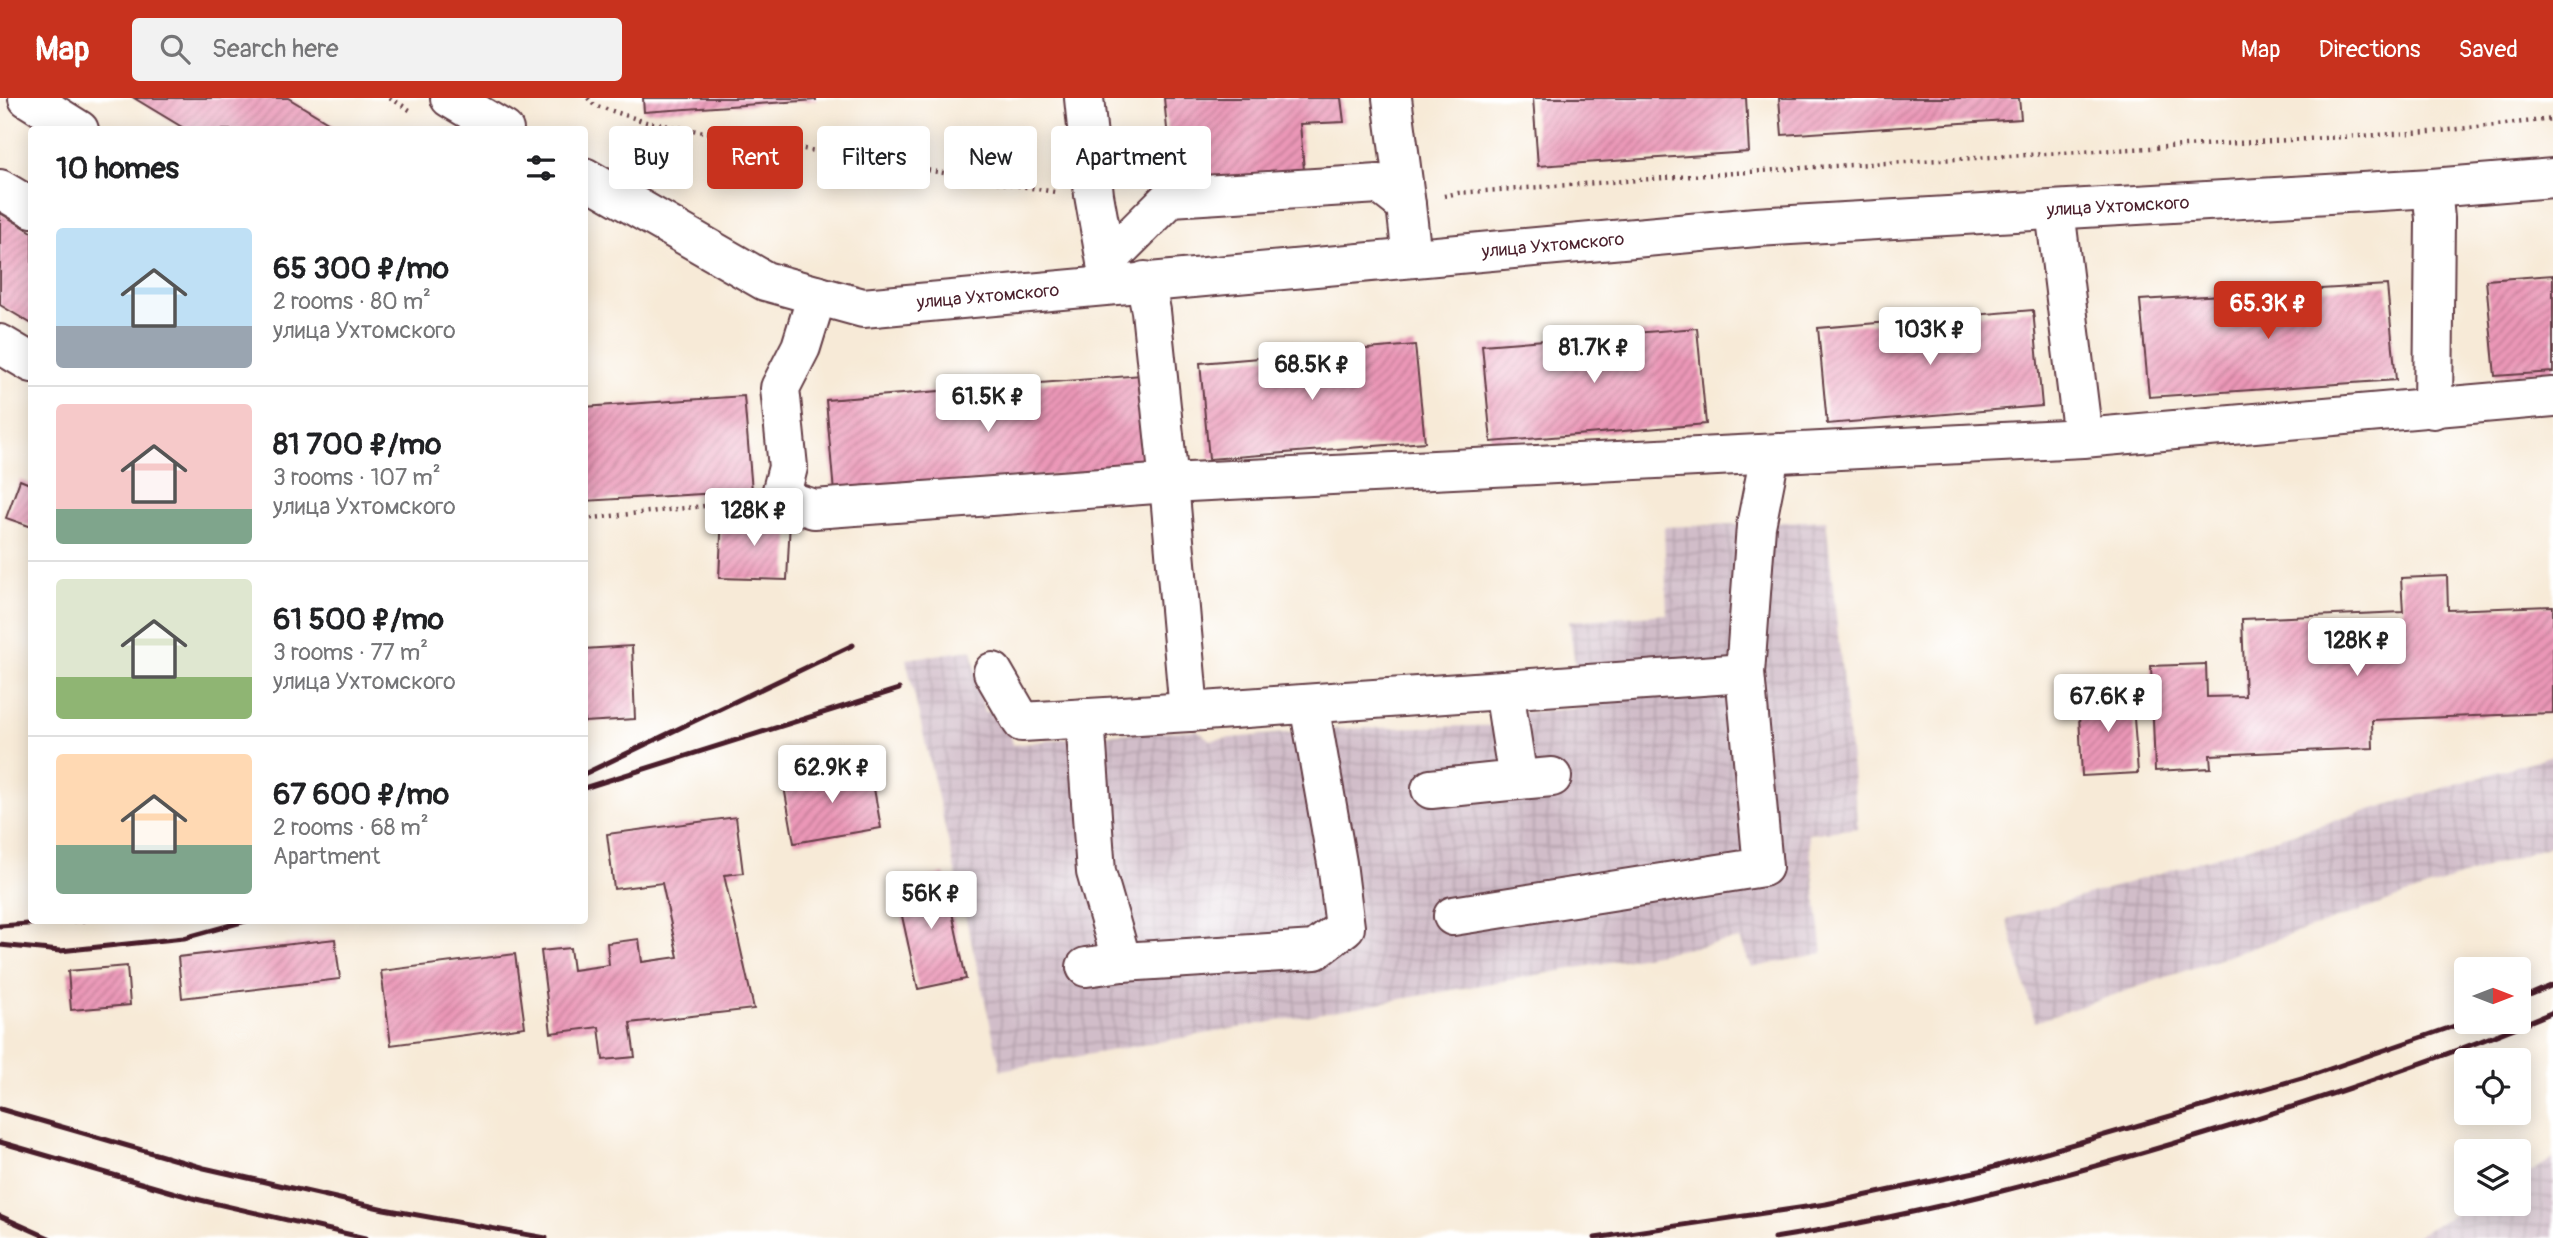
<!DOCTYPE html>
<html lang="en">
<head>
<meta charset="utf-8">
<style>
  body { margin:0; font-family:Pangolin,sans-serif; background:#f2f2f2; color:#202124; height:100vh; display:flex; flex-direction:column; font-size:26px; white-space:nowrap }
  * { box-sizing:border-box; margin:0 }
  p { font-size:23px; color:#757577 }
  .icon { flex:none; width:38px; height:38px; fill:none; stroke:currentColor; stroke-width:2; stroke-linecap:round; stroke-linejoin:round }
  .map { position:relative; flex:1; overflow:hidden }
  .panel { position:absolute; left:28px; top:28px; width:560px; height:798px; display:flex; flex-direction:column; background:#fff; border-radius:7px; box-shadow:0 4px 18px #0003 }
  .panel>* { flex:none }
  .hud { position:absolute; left:609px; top:28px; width:665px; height:63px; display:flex; gap:14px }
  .needle { width:46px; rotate:90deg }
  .buttons { position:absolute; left:2454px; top:859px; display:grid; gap:14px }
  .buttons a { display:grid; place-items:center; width:77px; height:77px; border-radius:7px; background:#fff; box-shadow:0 4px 18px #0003; font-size:35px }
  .price { position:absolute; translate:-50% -60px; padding:0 16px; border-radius:7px; background:#fff; color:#222; font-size:23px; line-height:46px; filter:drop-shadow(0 2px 4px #0008) }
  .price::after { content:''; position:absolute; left:50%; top:42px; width:21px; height:16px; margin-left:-10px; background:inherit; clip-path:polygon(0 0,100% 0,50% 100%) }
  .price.active { background:#c8321e; color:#fff }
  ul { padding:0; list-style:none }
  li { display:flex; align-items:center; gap:21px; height:175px; padding:0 28px }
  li+li { border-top:2px solid #e0e0e0 }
  li span { display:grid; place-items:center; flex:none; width:196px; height:140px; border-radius:7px; color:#555 }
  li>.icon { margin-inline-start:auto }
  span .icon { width:84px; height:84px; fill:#fffc; stroke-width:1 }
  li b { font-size:30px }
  h2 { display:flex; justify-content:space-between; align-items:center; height:84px; padding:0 28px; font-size:30px }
  .tag { padding:0 24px; border-radius:7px; background:#fff; box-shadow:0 4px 18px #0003; font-size:24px; line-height:63px }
  .tag.active { background:#c8321e; color:#fff }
  header { display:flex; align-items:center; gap:42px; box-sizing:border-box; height:98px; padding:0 35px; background:#c8321e; color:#fff }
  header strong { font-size:33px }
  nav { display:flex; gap:38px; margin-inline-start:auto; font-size:24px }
  .search { width:490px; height:63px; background:#f2f2f2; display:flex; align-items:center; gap:18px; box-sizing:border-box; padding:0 24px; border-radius:7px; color:#757577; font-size:26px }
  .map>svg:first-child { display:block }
  .industrial { fill:url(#industrial-grid) }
  .building { fill:url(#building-hatch) }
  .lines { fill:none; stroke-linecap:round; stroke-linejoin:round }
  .minor-casing { stroke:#643d45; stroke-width:42 }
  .major-casing { stroke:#643d45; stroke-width:42 }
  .path { stroke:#643d45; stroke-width:4.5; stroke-dasharray:2 5; stroke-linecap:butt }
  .minor { stroke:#fff; stroke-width:38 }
  .major { stroke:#fff; stroke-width:38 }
  .rail { stroke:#4a1f2b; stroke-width:5 }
  .labels { text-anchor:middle; stroke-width:5; stroke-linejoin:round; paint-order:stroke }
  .street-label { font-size:18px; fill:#4a1f2b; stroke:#fff }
</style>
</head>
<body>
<header>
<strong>Map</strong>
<div class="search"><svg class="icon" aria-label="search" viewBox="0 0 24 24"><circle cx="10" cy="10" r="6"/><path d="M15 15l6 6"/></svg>Search here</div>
<nav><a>Map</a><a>Directions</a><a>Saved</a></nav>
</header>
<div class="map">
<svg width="2553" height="1140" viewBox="0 0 2553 1140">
  <defs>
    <pattern id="industrial-grid" width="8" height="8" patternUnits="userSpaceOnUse" patternTransform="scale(1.75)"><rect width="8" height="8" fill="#d1bdc9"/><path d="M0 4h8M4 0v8" fill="none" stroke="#b5a2ad"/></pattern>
    <pattern id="building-hatch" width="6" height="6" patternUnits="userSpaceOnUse" patternTransform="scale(1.75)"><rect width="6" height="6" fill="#eb97b7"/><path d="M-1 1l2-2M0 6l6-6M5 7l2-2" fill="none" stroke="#c07b95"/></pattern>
  </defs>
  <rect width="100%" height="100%" fill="#fff"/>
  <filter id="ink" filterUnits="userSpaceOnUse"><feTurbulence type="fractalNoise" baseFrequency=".0143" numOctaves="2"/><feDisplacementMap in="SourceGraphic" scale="14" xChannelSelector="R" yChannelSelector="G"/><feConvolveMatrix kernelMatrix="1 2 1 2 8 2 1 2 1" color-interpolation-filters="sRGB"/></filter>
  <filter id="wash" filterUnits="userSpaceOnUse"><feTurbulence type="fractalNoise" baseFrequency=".00686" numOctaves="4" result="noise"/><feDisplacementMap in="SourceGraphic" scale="28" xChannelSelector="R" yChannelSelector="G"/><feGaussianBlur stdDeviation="1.57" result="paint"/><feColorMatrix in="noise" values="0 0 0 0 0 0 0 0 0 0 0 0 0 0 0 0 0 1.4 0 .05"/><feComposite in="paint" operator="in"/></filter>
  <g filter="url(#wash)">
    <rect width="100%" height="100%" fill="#f7ead7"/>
    <g class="industrial">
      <polygon points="1826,422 1858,730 1808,736 1823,855 1751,870 1740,841 1001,972 906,561 972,552 984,614 1005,613 1013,647 1094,637 1197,632 1210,642 1327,631 1519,627 1517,615 1581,610 1569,523 1667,516 1664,429"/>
      <polygon points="2553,657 2553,747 2035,924 2007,821"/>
      <polygon points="2553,1061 2553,1140 2412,1140 2473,1106 2518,1106 2518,1081"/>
    </g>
    <g id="blocks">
      <g class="building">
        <polygon points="134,0 288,0 341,32 187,32"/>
        <polygon points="643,0 816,0 816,2 644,14"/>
        <polygon points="1164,0 1341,0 1344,24 1300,26 1305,84 1173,92"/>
        <polygon points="1533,0 1746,0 1749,54 1538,68"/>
        <polygon points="1779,0 2019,0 2021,21 1782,37"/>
        <polygon points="0,115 32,134 32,226 0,207"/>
        <polygon points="2553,177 2553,274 2495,278 2486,182"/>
        <polygon points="2387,187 2396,282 2149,299 2140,202"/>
        <polygon points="2033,212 2042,308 1827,326 1818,230"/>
        <polygon points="1697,230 1706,326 1491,344 1482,247"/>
        <polygon points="1415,247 1425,344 1209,361 1200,265"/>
        <polygon points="1142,277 1149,370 834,395 826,302"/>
        <polygon points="744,298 752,393 584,403 584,309"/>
        <polygon points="20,382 32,387 32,429 6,420"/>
        <polygon points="722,416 790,422 787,482 719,480"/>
        <polygon points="2447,478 2448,512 2553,508 2553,615 2372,622 2373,650 2210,657 2211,670 2155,673 2151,568 2206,566 2207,599 2245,598 2242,521 2403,514 2401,480"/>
        <polygon points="632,548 635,621 584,624 584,551"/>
        <polygon points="2132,593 2138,675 2082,678 2078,596"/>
        <polygon points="870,668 881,730 794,745 783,683"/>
        <polygon points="736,719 743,775 724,777 754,911 630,925 635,959 603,962 599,929 551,935 541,853 570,850 573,872 609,867 607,845 639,841 642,864 678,859 662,785 614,791 607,736"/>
        <polygon points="944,776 966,881 918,891 895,786"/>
        <polygon points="335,841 340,881 182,900 178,859"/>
        <polygon points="515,856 525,929 391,947 381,873"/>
        <polygon points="127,868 130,907 71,912 68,873"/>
      </g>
    </g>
  </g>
  <g filter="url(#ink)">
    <use href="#blocks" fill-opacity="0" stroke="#643d45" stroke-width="2"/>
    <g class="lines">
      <defs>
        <g id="minor">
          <polyline points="28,0 79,32"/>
          <polyline points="1084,0 1094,97 1109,181"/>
          <polyline points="1392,0 1406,107"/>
          <polyline points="2432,90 2435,121 2433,311"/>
          <polyline points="0,91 32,110"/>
          <polyline points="2055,112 2083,340"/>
          <polyline points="1106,164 1171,99 1379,86 1406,107 1412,160"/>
          <polyline points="1145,183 1151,213 1169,385 1189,614 1745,575"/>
          <polyline points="817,197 801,249 780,290 788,369 780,400 814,411 1169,385 2083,340 2553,299"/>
          <polyline points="0,246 32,265"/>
          <polyline points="993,574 1022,624 1189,614"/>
          <polyline points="1085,620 1096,774 1122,864 1086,869"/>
          <polyline points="1518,682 1552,679"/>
          <polyline points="1431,691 1518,682 1504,592"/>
          <polyline points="1453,818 1763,769 1745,575 1756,428 1770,357"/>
          <polyline points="1122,864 1315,852 1345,829 1337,765 1309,606"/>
        </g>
        <g id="major">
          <polyline points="450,0 504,32"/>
          <polyline points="584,79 765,183 863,210 1756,129 2432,90 2553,80"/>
        </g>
      </defs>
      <use href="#minor" class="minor-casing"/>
      <use href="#major" class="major-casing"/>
      <g class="path">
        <polyline points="390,0 413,14"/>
        <polyline points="588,0 594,7 646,24 1055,94"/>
        <polyline points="1444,98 1458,95 1817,69 2430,34 2553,21"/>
        <polyline points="584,421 741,404"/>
      </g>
      <use href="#minor" class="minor"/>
      <use href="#major" class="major"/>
      <g class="rail">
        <polyline points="584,676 853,547"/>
        <polyline points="584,690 899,591"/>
        <polyline points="0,828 83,822"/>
        <polyline points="0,847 60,853 184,840 249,822"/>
        <polyline points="2518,902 2553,887"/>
        <polyline points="0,1011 204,1070 384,1111 546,1140"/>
        <polyline points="0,1044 196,1101 365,1140"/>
        <polyline points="0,1118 49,1140"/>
        <polyline points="1595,1140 1826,1106 1984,1072 2312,977 2466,924"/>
        <path d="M1774,1140C1928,1116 2079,1075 2228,1029C2338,995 2447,959 2553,914"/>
      </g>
    </g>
  </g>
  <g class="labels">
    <g class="street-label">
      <text transform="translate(2118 108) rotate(-3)" y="6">улица Ухтомского</text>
      <text transform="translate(1553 147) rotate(-5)" y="6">улица Ухтомского</text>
      <text transform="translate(988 198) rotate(-5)" y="6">улица Ухтомского</text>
    </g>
  </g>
</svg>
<div class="buttons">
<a><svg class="needle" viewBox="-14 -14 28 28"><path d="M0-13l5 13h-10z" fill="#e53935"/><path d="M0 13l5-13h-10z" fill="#757577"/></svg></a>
<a><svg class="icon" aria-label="locate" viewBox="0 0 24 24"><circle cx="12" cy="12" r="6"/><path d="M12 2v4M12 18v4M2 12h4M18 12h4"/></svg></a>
<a><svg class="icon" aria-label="layers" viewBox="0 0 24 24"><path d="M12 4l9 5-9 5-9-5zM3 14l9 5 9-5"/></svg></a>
</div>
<b class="price active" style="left:2268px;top:243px">65.3K ₽</b>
<b class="price" style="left:1930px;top:269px">103K ₽</b>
<b class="price" style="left:1594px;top:287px">81.7K ₽</b>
<b class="price" style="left:1312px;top:304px">68.5K ₽</b>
<b class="price" style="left:988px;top:336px">61.5K ₽</b>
<b class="price" style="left:754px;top:450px">128K ₽</b>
<b class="price" style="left:2357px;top:580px">128K ₽</b>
<b class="price" style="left:2108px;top:636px">67.6K ₽</b>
<b class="price" style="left:832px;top:707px">62.9K ₽</b>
<b class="price" style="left:931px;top:833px">56K ₽</b>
<div class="hud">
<a class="tag">Buy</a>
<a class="tag active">Rent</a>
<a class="tag">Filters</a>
<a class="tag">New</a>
<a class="tag">Apartment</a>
</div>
<section class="panel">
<h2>10 homes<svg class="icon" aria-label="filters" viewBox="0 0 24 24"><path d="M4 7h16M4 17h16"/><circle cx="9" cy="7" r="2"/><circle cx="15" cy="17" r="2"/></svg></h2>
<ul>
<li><span style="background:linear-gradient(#bfe0f5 70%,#9aa5b1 0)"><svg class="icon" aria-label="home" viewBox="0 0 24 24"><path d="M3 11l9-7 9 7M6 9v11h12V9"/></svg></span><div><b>65 300 ₽/mo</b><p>2 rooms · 80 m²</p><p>улица Ухтомского</p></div></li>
<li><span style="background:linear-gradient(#f6c9c9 75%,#7fa58c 0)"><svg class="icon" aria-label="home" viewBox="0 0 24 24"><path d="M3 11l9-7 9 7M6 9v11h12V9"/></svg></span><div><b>81 700 ₽/mo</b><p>3 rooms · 107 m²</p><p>улица Ухтомского</p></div></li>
<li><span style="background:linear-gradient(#dfe7d0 70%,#8fb573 0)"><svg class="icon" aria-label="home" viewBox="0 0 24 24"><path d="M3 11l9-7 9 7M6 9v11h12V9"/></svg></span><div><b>61 500 ₽/mo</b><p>3 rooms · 77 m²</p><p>улица Ухтомского</p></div></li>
<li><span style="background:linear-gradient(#ffd9b3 65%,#7fa58c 0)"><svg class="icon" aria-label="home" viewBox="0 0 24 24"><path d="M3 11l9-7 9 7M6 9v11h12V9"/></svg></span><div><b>67 600 ₽/mo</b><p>2 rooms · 68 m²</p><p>Apartment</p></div></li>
</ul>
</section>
</div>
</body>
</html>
